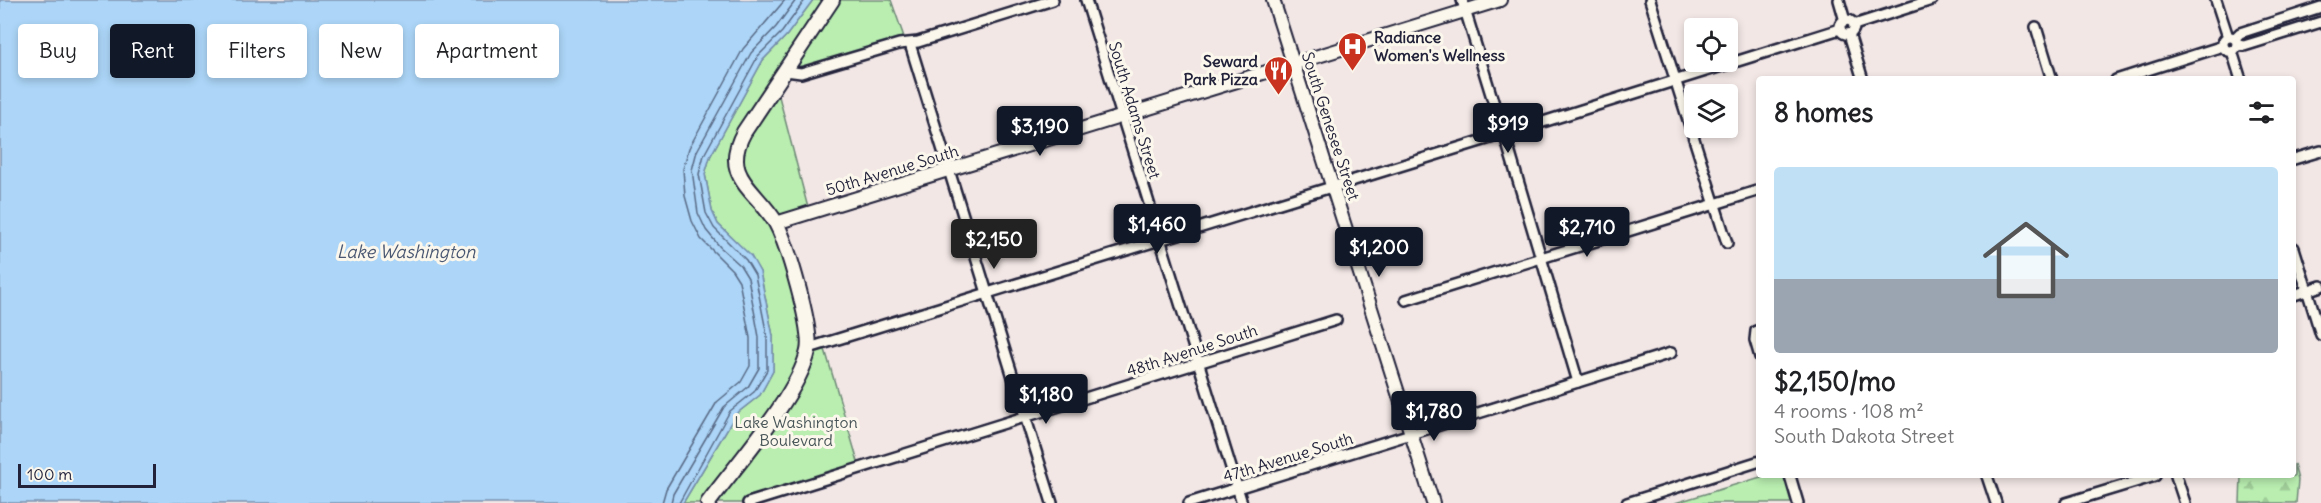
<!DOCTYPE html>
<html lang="en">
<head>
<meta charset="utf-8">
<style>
  body { margin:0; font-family:Delius,sans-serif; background:#f6f6f6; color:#202124; height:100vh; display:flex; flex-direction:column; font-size:22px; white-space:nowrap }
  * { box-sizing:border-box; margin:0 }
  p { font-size:20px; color:#757577 }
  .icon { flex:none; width:33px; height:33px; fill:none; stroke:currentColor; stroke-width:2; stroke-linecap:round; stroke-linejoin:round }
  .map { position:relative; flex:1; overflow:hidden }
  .panel { position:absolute; left:1756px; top:76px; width:540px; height:402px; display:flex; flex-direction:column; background:#fff; border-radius:6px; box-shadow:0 3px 9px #0003 }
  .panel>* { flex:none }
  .top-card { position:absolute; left:18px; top:24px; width:570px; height:54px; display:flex; gap:12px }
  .buttons { position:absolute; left:1684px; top:18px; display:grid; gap:12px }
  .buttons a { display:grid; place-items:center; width:54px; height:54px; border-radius:6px; background:#fff; box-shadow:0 3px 9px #0003; font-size:30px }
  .scale { position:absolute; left:18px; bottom:15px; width:138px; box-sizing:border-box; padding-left:6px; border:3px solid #22223b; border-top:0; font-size:16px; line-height:21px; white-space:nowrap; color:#22223b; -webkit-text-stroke:4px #fbf7ec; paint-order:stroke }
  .price { position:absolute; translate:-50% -51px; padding:0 14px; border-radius:6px; background:#111827; color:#fff; font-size:20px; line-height:39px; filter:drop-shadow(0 2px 3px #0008) }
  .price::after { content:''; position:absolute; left:50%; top:36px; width:18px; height:14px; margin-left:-9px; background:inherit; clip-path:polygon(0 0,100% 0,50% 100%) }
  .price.selected { background:#222; color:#fff }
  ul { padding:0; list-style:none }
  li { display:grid; align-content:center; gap:12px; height:318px; padding:0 18px }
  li+li { border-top:2px solid #e0e0e0 }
  li span { display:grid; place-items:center; height:186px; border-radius:6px; color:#555 }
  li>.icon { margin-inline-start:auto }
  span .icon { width:108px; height:108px; fill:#fffc; stroke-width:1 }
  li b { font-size:26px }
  h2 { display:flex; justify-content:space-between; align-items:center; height:72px; padding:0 18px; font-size:26px }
  .tag { padding:0 21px; border-radius:6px; background:#fff; box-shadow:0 3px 9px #0003; font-size:21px; line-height:54px }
  .tag.selected { background:#111827; color:#fff }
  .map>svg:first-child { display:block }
  .green { fill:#b9eeb0; stroke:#6e8876; stroke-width:1.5 }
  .forest { fill:url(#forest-firs); stroke:#6e8876; stroke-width:1.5 }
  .water { fill:#acd5f7; stroke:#758dac; stroke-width:1.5 }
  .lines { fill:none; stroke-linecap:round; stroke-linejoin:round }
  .shore { stroke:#596a86; stroke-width:1.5 }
  .minor-casing { stroke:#22223b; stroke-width:14 }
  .tertiary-casing { stroke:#22223b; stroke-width:16 }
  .secondary-casing { stroke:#22223b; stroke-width:18 }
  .minor { stroke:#fbf7ec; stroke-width:9 }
  .tertiary { stroke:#fbf7ec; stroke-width:12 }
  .secondary { stroke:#fbf7ec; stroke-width:14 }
  .labels { text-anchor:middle; stroke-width:6; stroke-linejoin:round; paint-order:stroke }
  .poi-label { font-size:16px; font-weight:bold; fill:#22223b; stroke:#fbf7ec; text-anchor:start }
  .street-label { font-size:16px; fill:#22223b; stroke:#fbf7ec }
  .park-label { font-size:16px; fill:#485558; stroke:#fbf7ec }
  .water-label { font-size:18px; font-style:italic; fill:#4b5873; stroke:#fbf7ec }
</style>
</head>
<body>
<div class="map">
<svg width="2321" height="503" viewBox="0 0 2321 503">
  <defs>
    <pattern id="forest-firs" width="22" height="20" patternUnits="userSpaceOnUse" patternTransform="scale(1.5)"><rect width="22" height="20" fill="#b9eeb0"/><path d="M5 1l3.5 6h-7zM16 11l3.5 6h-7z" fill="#9fcc98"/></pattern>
  </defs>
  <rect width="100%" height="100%" fill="#f2e7e5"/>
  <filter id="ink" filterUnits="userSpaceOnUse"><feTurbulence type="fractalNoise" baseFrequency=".0167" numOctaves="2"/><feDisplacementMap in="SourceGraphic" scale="12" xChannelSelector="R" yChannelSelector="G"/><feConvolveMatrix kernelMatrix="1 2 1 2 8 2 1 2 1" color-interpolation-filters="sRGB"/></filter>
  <g filter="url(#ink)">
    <g class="green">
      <path d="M813,0H891L904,37L774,77L808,208L774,230C786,268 807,311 802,351L824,346L859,465L742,503H683L736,414L760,395L773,371V336L760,272L750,256L718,224L712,211L705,174L710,157L763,60L787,35Z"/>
      <polygon points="1764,476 1785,476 1794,503 1675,503"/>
    </g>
    <polygon class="forest" points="2294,464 2298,480 2296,503 2240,503 2241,476 2294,476"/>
    <polygon class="water" points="0,0 813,0 787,35 763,60 710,157 705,174 712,211 718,224 751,256 760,272 773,336 773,371 760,395 736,414 683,503 0,503"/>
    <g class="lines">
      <g class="shore">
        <polyline points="662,503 666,489 717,402 741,382 750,366 750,338 739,281 732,270 701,239 692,221 685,196 683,169 689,148 743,49 785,0"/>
        <polyline points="671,503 673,494 724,407 748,387 759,368 759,337 748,278 740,265 720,247 706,230 698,213 692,170 697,151 751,53 776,27 796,0"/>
        <polyline points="679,503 730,411 754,392 767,370 767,336 755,275 746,260 714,228 706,213 699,174 704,155 758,56 782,32 805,0"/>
      </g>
      <defs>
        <g id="minor">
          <polyline points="1086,0 1242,503"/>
          <polyline points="1462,0 1501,127"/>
          <polyline points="1650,0 1727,243"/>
          <polyline points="1839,0 1845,21"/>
          <polyline points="2216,0 2228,37"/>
          <circle cx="1847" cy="27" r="7"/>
          <polyline points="1854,25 1932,0"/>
          <polyline points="2036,27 2052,80"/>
          <polyline points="1849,34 1863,80"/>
          <circle cx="2230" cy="44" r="7"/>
          <polyline points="2235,38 2240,33 2321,7"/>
          <polyline points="910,44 1052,503"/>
          <polyline points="2237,45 2244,46 2321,22"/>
          <polyline points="2232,51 2241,80"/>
          <polyline points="786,71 801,73 899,44 918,42 1053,0"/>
          <polyline points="2116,80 2223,46"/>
          <polyline points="1511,132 1840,29"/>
          <polyline points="1506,140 1578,382"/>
          <polyline points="2294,159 2321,151"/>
          <polyline points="2294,248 2321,335"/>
          <polyline points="2294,295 2321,286"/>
          <polyline points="1406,300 1760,190"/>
          <polyline points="1760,330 1756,331 1755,340 1760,357"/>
          <polyline points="809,348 1497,136"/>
          <polyline points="1790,476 1798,503"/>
          <polyline points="1987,476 1996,503"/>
          <polyline points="2176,476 2185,503"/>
          <polyline points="748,503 1336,320"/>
          <polyline points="1189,503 1671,353"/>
          <polyline points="1627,503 1760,461"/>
          <polyline points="2066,503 2155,476"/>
        </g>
        <g id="tertiary">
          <polyline points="1273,0 1433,503"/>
          <polyline points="776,223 1500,0"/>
        </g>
        <path id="secondary" d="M708,503C736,465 799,394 808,351C813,330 787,243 776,223C758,191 719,177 744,132L832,0"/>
      </defs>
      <use href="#minor" class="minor-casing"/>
      <use href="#tertiary" class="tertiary-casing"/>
      <use href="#secondary" class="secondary-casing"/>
      <use href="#minor" class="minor"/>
      <use href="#tertiary" class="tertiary"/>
      <use href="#secondary" class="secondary"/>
    </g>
  </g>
  <defs>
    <symbol id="hospital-pin" viewBox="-11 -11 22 30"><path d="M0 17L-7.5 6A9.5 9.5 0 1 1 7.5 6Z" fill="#c8321e" stroke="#fbf7ec"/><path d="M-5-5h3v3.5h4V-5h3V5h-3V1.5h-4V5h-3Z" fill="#fff"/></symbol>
    <symbol id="restaurant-pin" viewBox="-11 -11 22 30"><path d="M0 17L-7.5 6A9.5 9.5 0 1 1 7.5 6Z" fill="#c8321e" stroke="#fbf7ec"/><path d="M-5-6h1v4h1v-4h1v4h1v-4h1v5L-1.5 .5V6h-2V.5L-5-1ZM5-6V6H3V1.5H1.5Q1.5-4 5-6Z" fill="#fff"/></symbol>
  </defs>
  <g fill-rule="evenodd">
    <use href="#hospital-pin" x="1336" y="30" width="33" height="45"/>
    <use href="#restaurant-pin" x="1262" y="54" width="33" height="45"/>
  </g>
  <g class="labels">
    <g class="poi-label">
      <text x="1374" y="43">Radiance<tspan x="1374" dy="18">Women's Wellness</tspan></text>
      <text x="1258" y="67" text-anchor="end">Seward<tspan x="1258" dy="18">Park Pizza</tspan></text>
    </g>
    <g class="street-label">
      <text transform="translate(1135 110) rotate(73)" y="6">South Adams Street</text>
      <text transform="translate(1331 126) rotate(72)" y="6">South Genesee Street</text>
      <text transform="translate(892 170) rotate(-17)" y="6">50th Avenue South</text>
      <text transform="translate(1192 350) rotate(-18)" y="6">48th Avenue South</text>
      <text transform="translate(1288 457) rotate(-17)" y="6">47th Avenue South</text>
    </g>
    <g class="park-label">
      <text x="796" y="428">Lake Washington<tspan x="796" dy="18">Boulevard</tspan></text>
    </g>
    <g class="water-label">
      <text x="406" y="258">Lake Washington</text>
    </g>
  </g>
</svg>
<div class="buttons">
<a><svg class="icon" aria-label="locate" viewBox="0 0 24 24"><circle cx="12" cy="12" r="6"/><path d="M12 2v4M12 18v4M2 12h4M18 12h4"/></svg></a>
<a><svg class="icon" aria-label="layers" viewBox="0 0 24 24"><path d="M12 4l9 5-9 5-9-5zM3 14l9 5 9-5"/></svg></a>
</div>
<div class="scale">100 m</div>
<b class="price" style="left:1508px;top:154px">$919</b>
<b class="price" style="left:1040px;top:157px">$3,190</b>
<b class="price" style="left:1157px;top:255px">$1,460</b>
<b class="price" style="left:1587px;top:258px">$2,710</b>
<b class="price selected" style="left:994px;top:270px">$2,150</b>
<b class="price" style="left:1379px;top:278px">$1,200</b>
<b class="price" style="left:1046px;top:425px">$1,180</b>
<b class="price" style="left:1434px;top:442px">$1,780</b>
<div class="top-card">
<a class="tag">Buy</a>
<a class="tag selected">Rent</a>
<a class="tag">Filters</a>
<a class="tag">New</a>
<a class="tag">Apartment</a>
</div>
<section class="panel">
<h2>8 homes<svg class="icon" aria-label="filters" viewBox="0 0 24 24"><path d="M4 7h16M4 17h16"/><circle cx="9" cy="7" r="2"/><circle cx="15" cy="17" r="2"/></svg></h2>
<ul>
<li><span style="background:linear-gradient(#bfe0f5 60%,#9aa5b1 0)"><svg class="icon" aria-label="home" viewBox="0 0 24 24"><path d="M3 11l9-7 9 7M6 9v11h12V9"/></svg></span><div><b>$2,150/mo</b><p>4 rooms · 108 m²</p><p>South Dakota Street</p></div></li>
</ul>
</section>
</div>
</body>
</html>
